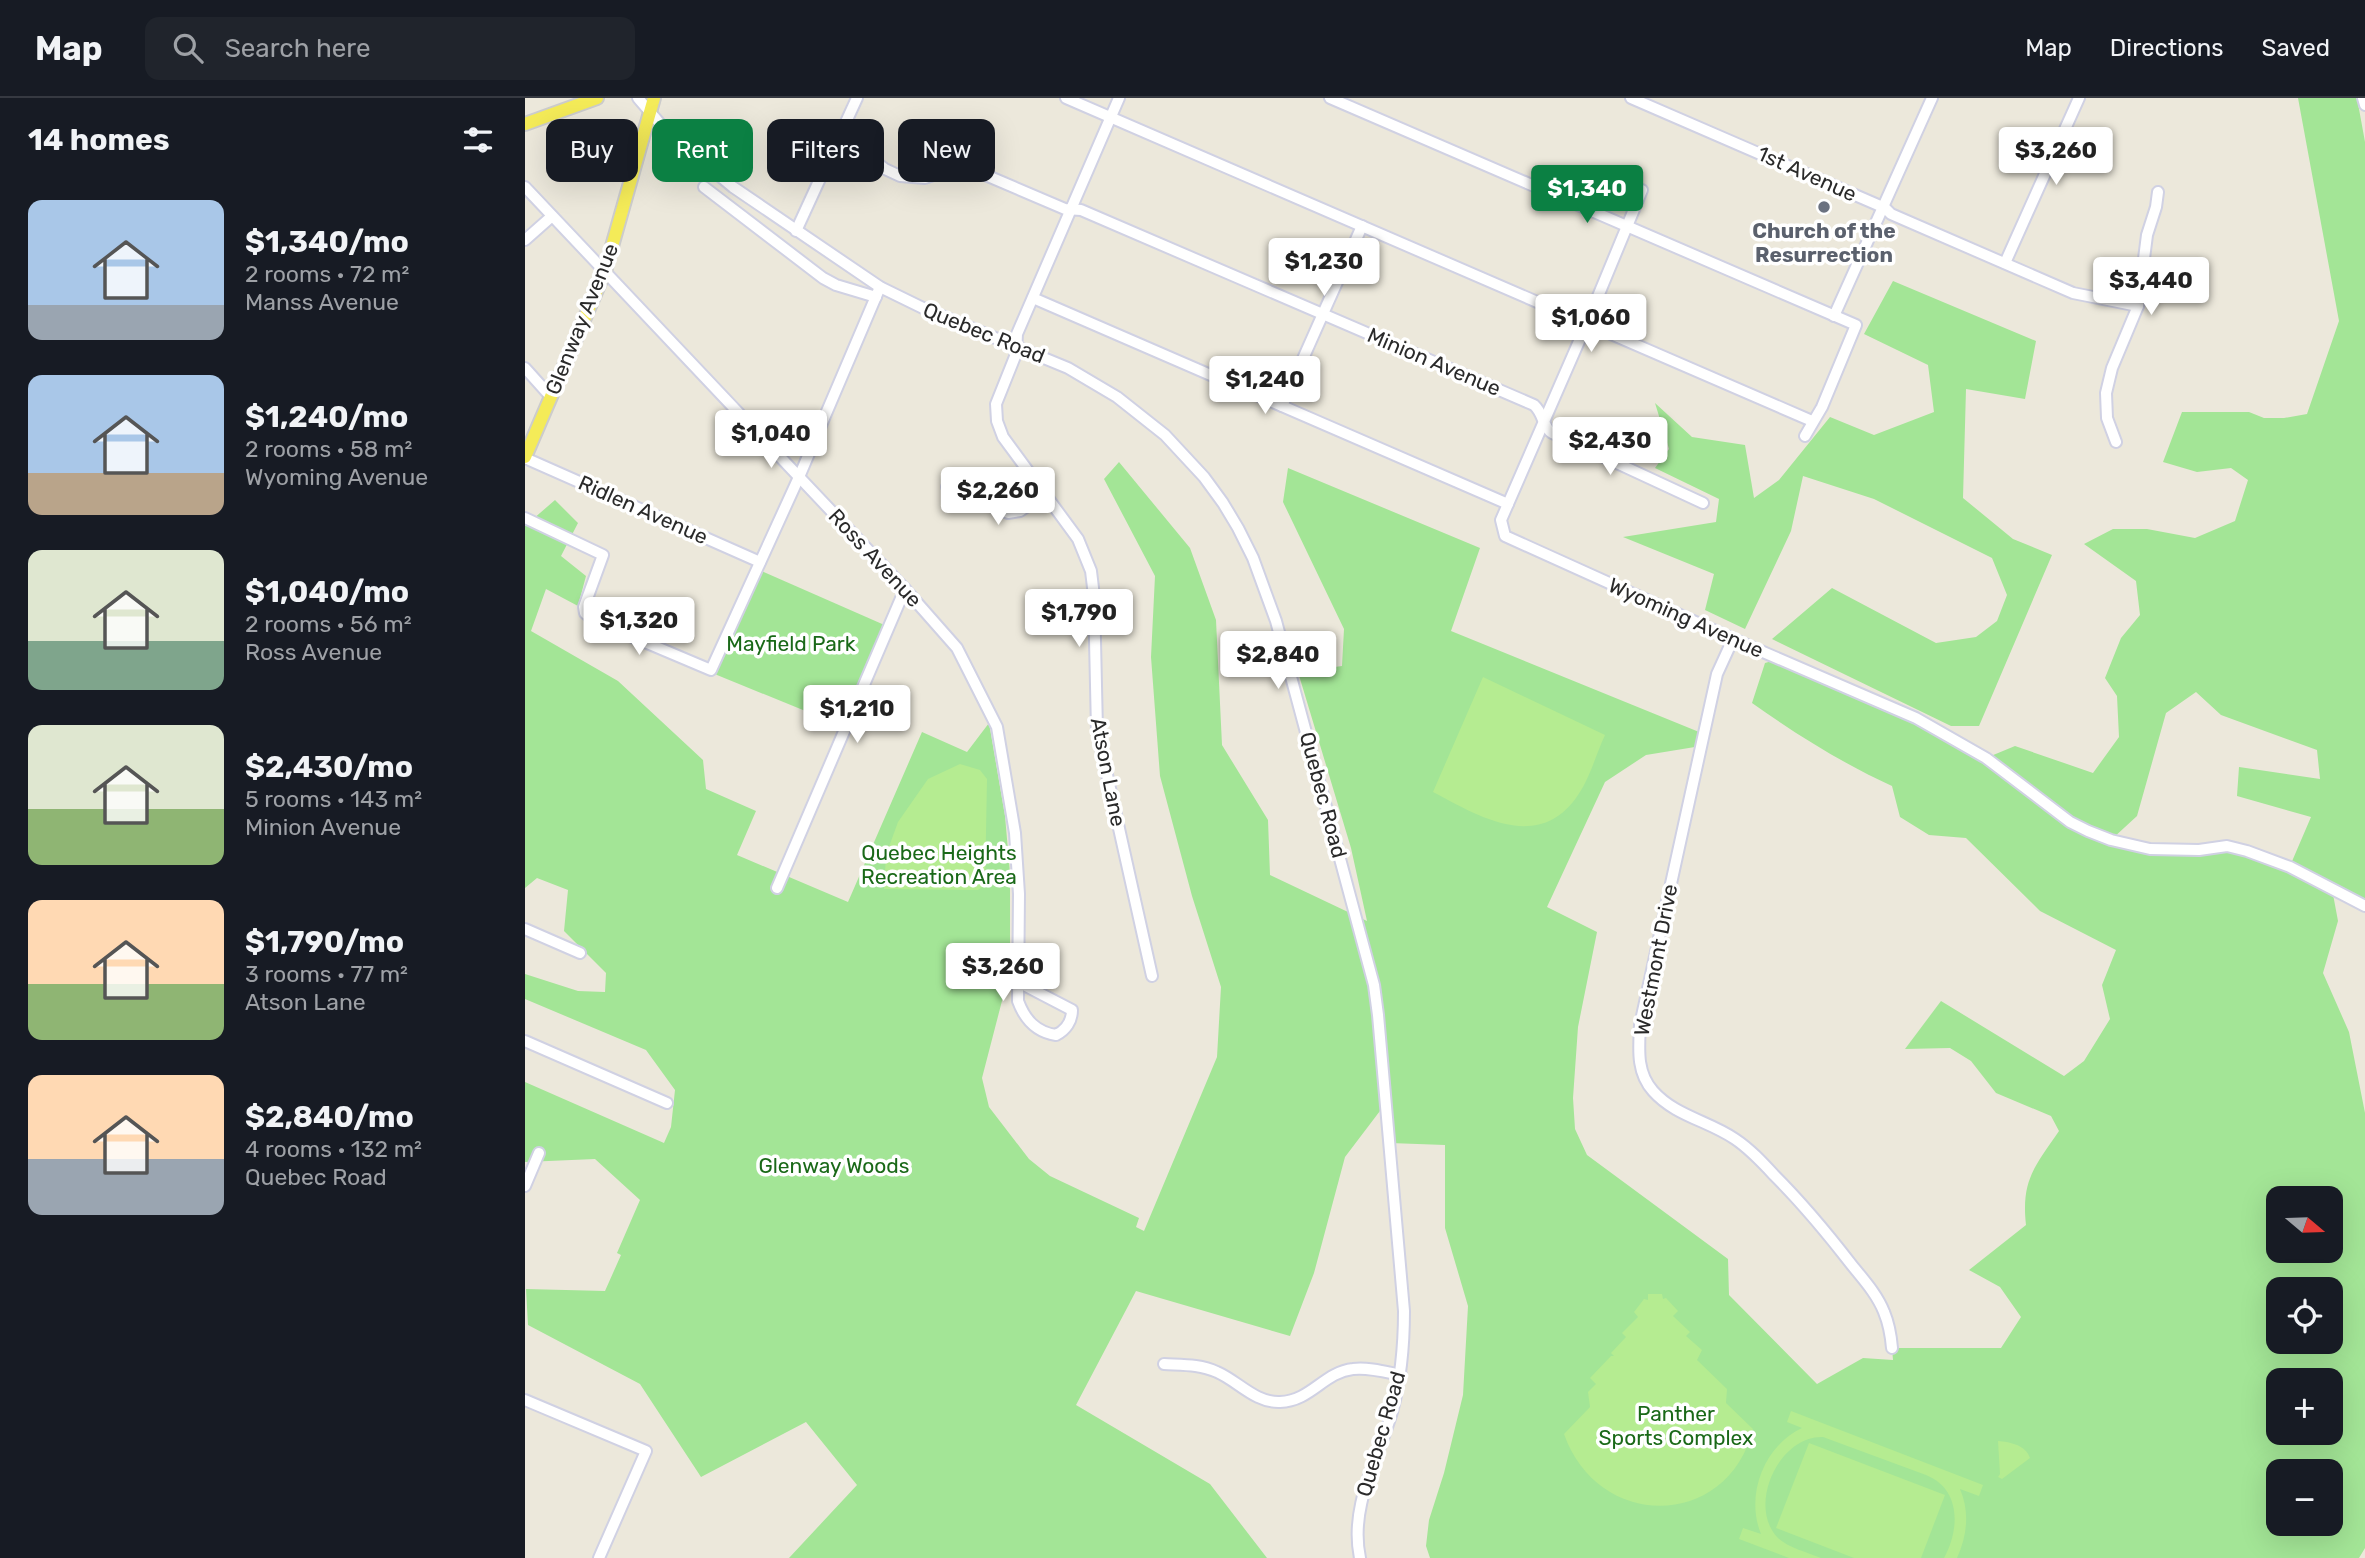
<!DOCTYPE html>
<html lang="en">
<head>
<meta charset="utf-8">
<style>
  body { margin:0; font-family:Rubik,sans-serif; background:#20242c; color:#f1f3f6; height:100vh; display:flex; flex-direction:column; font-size:26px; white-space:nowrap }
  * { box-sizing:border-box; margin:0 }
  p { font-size:23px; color:#9ea1a6 }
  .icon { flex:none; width:38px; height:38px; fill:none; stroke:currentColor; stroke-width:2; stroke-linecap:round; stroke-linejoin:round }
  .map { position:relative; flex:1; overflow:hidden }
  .sheet { display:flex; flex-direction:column; background:#171b24; width:525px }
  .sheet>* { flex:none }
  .banner { position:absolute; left:21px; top:21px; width:665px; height:63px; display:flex; gap:14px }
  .needle { width:46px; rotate:109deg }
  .fabs { position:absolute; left:1741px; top:1088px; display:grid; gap:14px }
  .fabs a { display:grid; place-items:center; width:77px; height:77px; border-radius:14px; background:#171b24; box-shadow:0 7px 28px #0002; font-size:35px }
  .price { position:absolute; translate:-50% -60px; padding:0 16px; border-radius:7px; background:#fff; color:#222; font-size:23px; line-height:46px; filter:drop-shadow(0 2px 4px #0008) }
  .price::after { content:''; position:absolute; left:50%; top:42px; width:21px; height:16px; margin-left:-10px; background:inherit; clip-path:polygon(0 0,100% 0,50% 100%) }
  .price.active { background:#0b8043; color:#fff }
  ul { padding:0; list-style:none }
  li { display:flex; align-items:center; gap:21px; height:175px; padding:0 28px }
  li span { display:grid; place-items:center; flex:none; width:196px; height:140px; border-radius:14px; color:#555 }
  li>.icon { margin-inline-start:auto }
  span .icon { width:84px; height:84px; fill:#fffc; stroke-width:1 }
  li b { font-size:30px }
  h2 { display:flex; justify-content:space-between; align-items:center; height:84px; padding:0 28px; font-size:30px }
  .tag { padding:0 24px; border-radius:14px; background:#171b24; box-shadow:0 7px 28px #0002; font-size:24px; line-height:63px }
  .tag.active { background:#0b8043; color:#fff }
  header { display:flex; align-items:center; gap:42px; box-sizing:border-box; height:98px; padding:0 35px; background:#171b24; border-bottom:2px solid #363941 }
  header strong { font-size:33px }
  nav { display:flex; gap:38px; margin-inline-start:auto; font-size:24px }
  .search { width:490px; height:63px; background:#20242c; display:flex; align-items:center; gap:18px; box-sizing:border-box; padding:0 24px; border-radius:14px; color:#9ea1a6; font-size:26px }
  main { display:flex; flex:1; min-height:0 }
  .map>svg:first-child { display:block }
  .green { fill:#a3e596; fill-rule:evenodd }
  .pitch { fill:#b5ec91 }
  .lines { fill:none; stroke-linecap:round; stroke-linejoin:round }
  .minor-casing { stroke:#d0d1e3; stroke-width:14 }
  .major-casing { stroke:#ccc; stroke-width:16 }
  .minor { stroke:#fff; stroke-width:10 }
  .major { stroke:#f4eb58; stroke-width:12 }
  .worship-dot { fill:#6b7280; stroke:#fff; stroke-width:2.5 }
  .labels { text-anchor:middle; stroke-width:7; stroke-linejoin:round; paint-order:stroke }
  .street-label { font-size:21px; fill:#2a2a2a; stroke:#fff }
  .worship-label { font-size:21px; font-weight:bold; fill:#5b616d; stroke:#fff }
  .park-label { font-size:21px; fill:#1a6918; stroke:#fff }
</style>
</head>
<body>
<header>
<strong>Map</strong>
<div class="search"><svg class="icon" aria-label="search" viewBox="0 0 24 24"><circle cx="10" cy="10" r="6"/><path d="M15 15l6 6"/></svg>Search here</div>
<nav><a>Map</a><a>Directions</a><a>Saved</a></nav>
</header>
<main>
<section class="sheet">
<h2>14 homes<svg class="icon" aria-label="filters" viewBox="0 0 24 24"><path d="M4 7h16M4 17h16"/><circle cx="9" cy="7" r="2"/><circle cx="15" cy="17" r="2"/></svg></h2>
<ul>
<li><span style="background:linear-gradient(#a9c7e8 75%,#9aa5b1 0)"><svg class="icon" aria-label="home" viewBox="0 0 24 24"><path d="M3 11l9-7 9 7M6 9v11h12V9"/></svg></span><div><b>$1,340/mo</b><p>2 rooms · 72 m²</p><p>Manss Avenue</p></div></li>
<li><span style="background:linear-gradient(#a9c7e8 70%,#b9a48a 0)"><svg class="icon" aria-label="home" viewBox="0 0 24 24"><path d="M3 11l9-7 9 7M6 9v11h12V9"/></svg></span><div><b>$1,240/mo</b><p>2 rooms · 58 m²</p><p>Wyoming Avenue</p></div></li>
<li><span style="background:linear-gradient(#dfe7d0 65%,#7fa58c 0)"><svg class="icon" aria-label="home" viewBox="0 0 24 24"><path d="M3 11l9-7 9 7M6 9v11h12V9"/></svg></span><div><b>$1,040/mo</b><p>2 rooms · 56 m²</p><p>Ross Avenue</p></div></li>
<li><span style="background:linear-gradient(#dfe7d0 60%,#8fb573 0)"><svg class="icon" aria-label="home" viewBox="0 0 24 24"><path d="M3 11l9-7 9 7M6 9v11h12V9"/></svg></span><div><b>$2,430/mo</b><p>5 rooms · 143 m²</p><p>Minion Avenue</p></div></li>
<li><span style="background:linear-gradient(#ffd9b3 60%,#8fb573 0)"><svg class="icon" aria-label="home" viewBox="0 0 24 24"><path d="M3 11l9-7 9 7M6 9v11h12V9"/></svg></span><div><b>$1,790/mo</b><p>3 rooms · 77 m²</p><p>Atson Lane</p></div></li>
<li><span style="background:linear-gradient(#ffd9b3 60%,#9aa5b1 0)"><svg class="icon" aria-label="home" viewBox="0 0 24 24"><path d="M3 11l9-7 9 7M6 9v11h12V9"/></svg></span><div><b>$2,840/mo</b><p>4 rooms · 132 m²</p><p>Quebec Road</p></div></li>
</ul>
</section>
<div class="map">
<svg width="1840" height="1460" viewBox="0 0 1840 1460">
  <rect width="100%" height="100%" fill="#ece8db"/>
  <g class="green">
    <path d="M1773,0H1832L1840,44V805L1807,791L1813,823L1798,875L1824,934L1840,1015V1450L1834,1460H905L901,1448L904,1422L919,1375L938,1297L943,1208L920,1130V1047L865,1045L861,1005L820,1059L789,1175L765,1238L611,1193L551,1307L685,1386L742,1460H264L332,1387L281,1324L176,1379L115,1286L3,1227L1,1191L80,1193L96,1157L92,1155L115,1102L70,1061L0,1064V984L139,1045L146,1029L150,992L121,952L0,901V876L53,893L80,894L81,875L39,833L43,792L12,780L0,790V428L30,402L53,425L36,458L61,478L53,508L21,491L6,533L93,583L178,662L181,691L231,713L212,757L323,804L397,634L442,654L464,625L480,718L485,775V872L457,980L464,1009L504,1061L525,1078L614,1120L611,1129L619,1133L692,959L696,889L667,798L635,678L626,559L630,478L579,381L594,364L665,450L691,522L697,647L743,722L745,777L842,823L826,750L773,574L817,568L819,531L758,404L763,370L955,450L926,533L1179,636L1176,648L1121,657L1080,684L1022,809L1072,834L1053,929L1048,1000L1050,1031L1062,1057L1203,1161L1204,1197L1292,1286L1338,1260L1368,1262L1367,1250H1476L1496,1219L1475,1189L1444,1172L1501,1127C1496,1082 1510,1068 1534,1033L1526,1018L1471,995L1446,963L1425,950L1380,951L1416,903L1539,978L1559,963L1585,921L1577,887L1591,852L1515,813L1441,740L1404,737L1375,719L1367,688C1317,665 1272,637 1227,605L1240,565L1254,561L1391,620L1461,660L1490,648L1568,675L1594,639L1592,598L1580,580L1596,540L1615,517L1611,483L1559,446L1588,431H1622L1670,440L1710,423L1723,382L1706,370L1672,374L1638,364L1657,314H1724L1739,320H1759L1782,316L1814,223ZM1671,594L1696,617L1792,652L1795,681L1714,669L1712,698L1786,719L1765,768L1692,749L1606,747L1587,741L1612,718L1641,615ZM1754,1101H1806V1153H1754ZM1754,1192H1806V1244H1754ZM1754,1283H1806V1335H1754ZM1754,1374H1806V1426H1754Z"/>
    <polygon points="1368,183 1511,243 1500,301 1441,291 1438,400 1488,441 1527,457 1454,628 1426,628 1247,541 1307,490 1411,545 1451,539 1472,523 1482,497 1467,460 1349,401 1278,378 1266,433 1220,531 1180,512 1189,476 1098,439 1191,424 1194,401 1130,370 1144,351 1130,305 1167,339 1220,347 1229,400 1254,382 1305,319 1349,337 1409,314 1403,267 1339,236"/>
    <polygon points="232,471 364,529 322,630 192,577 186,572"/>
  </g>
  <g class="pitch">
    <path d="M958,579L1080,637C1071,656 1065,680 1053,697C1014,755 955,719 908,694Z"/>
    <polygon points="435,666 455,672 462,681 460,787 453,792 359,791 361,757 373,724 403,681"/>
    <path d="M1123,1196H1137L1138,1201L1141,1200L1153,1213L1148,1218L1165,1234L1161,1238L1177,1252L1172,1262L1202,1291L1201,1305L1228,1331C1203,1432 1073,1433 1039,1336L1065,1309L1063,1294L1071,1286L1065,1280L1086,1258H1089L1086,1255L1101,1239L1097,1235L1113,1219L1109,1214L1119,1201L1123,1202Z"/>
    <path d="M1266,1313L1458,1387L1454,1398L1435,1391C1445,1414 1442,1438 1432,1460H1419C1435,1431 1436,1391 1401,1377L1298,1339C1255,1337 1222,1406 1252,1439C1263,1450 1282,1454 1296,1460H1264L1214,1441L1218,1430L1236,1436C1220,1397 1239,1348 1277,1330L1262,1324Z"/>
    <path d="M1473,1343C1485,1344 1501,1347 1505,1360L1477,1381L1473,1379L1475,1376Z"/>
    <polygon points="1284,1345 1420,1397 1396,1460 1329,1460 1251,1430"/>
  </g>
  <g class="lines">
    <defs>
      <g id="minor">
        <path d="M113,0L143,35L208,89L355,189L400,211L543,270L592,299L640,337L679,379L698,405L713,430L728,460L751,523L849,887L853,917L879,1213C879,1248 876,1281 867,1314C853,1362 824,1408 835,1460"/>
        <polyline points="541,0 1287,323"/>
        <polyline points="594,0 492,236 491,256 471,306 472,323 478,339 553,441 566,473 569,498 572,632 627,878"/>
        <polyline points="805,0 1331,227 1297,309 1280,338"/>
        <polyline points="1106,0 1360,110 1366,116 1548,195 1613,208"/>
        <polyline points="1838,0 1840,7"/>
        <path d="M315,37L360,71L375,78L400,80L423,72L444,70L540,111L556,112L1009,307C1019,316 1017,328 1027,335L1178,405"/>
        <path d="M0,89L380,491L432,550L472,629L490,735L494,796L493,903C500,922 511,934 531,937C541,932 547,923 547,912L493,884"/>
        <polyline points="179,89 298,180 311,187 351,199"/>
        <polyline points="1117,92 1062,225 976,422 980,438 1208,541 1391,620 1461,660 1545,724 1563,733 1586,742 1625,751 1674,752 1702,748 1722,753 1765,769 1840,808"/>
        <polyline points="271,133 332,0"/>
        <polyline points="0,142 26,119"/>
        <polyline points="1480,165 1554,0"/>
        <polyline points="508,200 983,406"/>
        <polyline points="1309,218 1407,0"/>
        <polyline points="0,270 26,299"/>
        <polyline points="757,308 837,128"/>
        <polyline points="1591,344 1582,320 1581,295 1587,270 1613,208 1622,137 1631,109 1633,94"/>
        <polyline points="0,360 235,464"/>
        <polyline points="422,389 483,415 495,413 520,396"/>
        <polyline points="0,420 78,457 59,509 60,515 70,523 186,572 274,379 355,189"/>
        <path d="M1208,541L1192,576L1115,927C1114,950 1111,974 1128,993C1150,1018 1184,1023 1210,1041C1225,1051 1237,1064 1249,1077C1277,1105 1302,1135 1326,1166C1338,1181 1352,1196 1359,1214C1364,1226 1366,1238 1367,1250"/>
        <polyline points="252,790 380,491"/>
        <polyline points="0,831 55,855"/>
        <polyline points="0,943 142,1005"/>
        <polyline points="0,1088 14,1055"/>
        <path d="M639,1266C657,1267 675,1266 692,1274C713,1283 730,1305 755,1304C786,1303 799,1274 828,1271C843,1269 861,1274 876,1277"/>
        <polyline points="0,1302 121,1353 74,1460"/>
      </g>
      <g id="major">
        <polyline points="0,26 72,0"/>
        <polyline points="0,359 80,173 129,0"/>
      </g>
    </defs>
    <use href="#minor" class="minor-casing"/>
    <use href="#major" class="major-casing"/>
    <use href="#minor" class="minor"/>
    <use href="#major" class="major"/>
  </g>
  <circle class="worship-dot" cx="1299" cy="109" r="7"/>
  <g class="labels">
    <g class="street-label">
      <text transform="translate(1282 76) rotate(24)" y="7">1st Avenue</text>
      <text transform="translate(57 221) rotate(-68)" y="7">Glenway Avenue</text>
      <text transform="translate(459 235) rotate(22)" y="7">Quebec Road</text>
      <text transform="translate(909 264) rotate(23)" y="7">Minion Avenue</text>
      <text transform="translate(118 412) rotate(24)" y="7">Ridlen Avenue</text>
      <text transform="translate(350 460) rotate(47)" y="7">Ross Avenue</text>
      <text transform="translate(1161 520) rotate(24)" y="7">Wyoming Avenue</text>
      <text transform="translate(583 674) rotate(79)" y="7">Atson Lane</text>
      <text transform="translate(798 697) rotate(75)" y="7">Quebec Road</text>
      <text transform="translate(1131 862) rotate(-79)" y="7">Westmont Drive</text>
      <text transform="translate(856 1336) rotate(-74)" y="7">Quebec Road</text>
    </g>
    <g class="worship-label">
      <text x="1299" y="140">Church of the<tspan x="1299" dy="24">Resurrection</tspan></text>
    </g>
    <g class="park-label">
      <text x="266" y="553">Mayfield Park</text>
      <text x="414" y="762">Quebec Heights<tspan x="414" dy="24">Recreation Area</tspan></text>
      <text x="309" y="1075">Glenway Woods</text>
      <text x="1151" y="1323">Panther<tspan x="1151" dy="24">Sports Complex</tspan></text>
    </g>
  </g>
</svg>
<div class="fabs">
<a><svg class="needle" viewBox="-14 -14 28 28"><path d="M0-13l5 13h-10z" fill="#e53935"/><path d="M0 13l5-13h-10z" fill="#9ea1a6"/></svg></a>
<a><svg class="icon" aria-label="locate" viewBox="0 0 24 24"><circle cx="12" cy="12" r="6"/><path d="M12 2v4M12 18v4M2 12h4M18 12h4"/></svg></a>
<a>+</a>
<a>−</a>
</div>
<b class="price" style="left:1531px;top:89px">$3,260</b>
<b class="price active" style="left:1062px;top:127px">$1,340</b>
<b class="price" style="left:799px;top:200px">$1,230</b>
<b class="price" style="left:1626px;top:219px">$3,440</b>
<b class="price" style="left:1066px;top:256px">$1,060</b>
<b class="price" style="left:740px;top:318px">$1,240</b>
<b class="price" style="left:246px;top:372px">$1,040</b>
<b class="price" style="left:1085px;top:379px">$2,430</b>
<b class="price" style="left:473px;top:429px">$2,260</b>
<b class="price" style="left:554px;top:551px">$1,790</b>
<b class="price" style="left:114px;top:559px">$1,320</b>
<b class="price" style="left:753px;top:593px">$2,840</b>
<b class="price" style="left:332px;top:647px">$1,210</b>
<b class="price" style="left:478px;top:905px">$3,260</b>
<div class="banner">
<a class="tag">Buy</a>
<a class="tag active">Rent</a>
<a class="tag">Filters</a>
<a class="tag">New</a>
</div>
</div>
</main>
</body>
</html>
